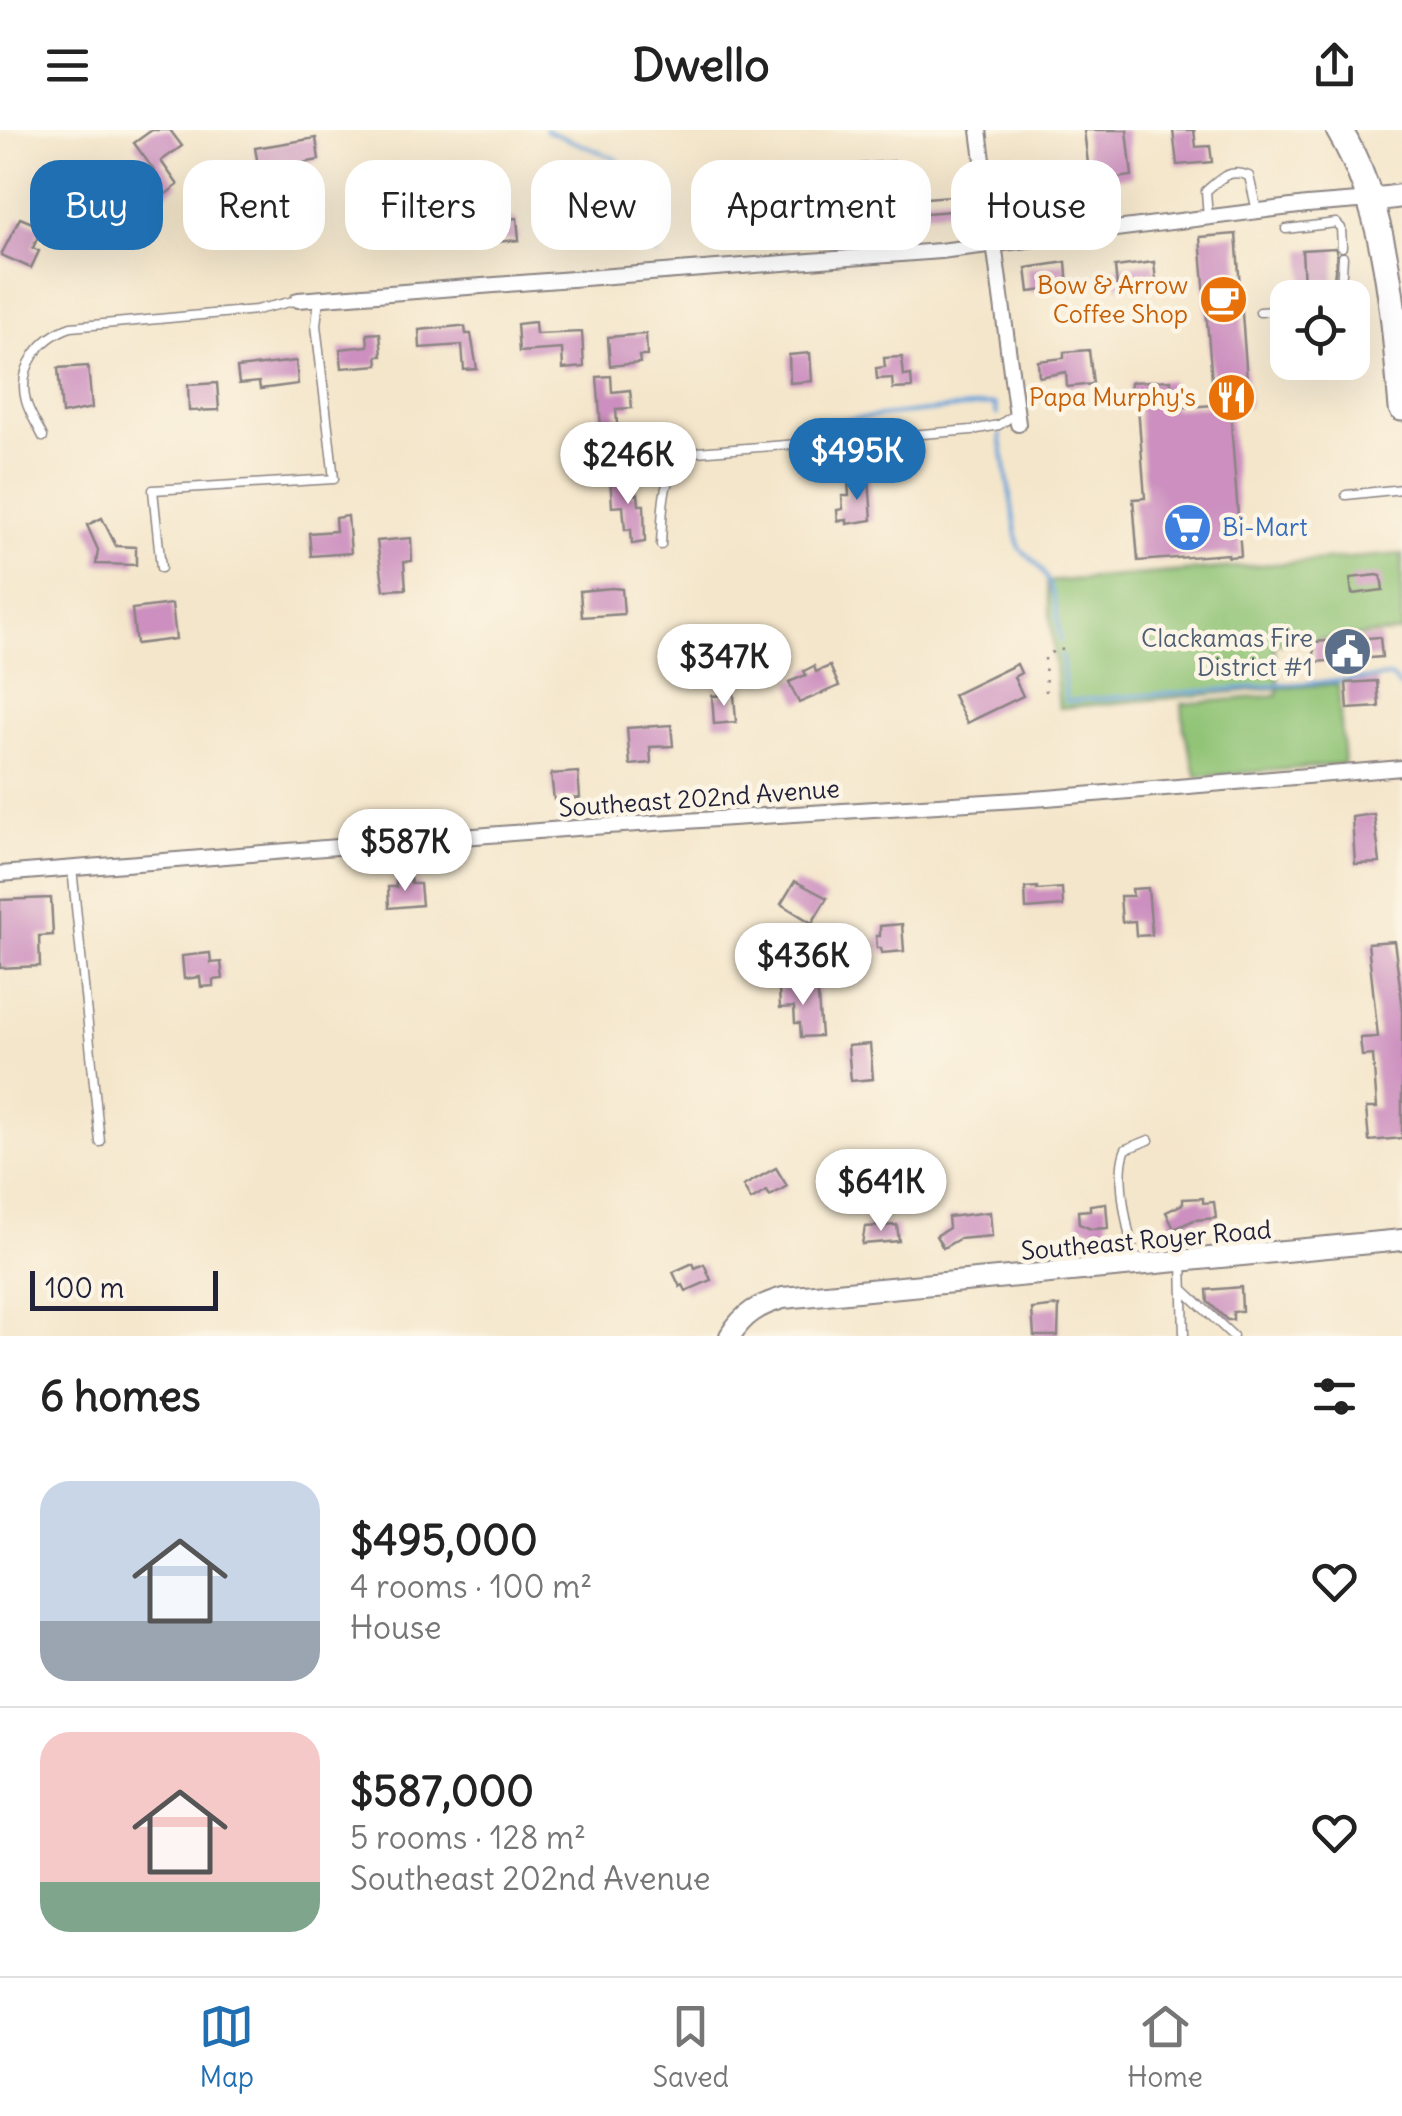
<!DOCTYPE html>
<html lang="en">
<head>
<meta charset="utf-8">
<style>
  body { margin:0; font-family:Delius,sans-serif; background:#f6f6f6; color:#222; height:100vh; display:flex; flex-direction:column; font-size:38px; white-space:nowrap }
  * { box-sizing:border-box; margin:0 }
  p { font-size:32px; color:#767676 }
  .icon { flex:none; width:55px; height:55px; fill:none; stroke:currentColor; stroke-width:2; stroke-linecap:round; stroke-linejoin:round }
  .map { position:relative; height:1206px; overflow:hidden }
  .sheet { display:flex; flex-direction:column; background:#fff; flex:1 }
  .sheet>* { flex:none }
  .banner { position:absolute; left:30px; top:30px; width:1342px; height:90px; display:flex; gap:20px }
  .tools { position:absolute; left:1270px; top:150px; display:grid; gap:20px }
  .tools a { display:grid; place-items:center; width:100px; height:100px; border-radius:20px; background:#fff; box-shadow:0 10px 40px #0002; font-size:50px }
  .scale { position:absolute; left:30px; bottom:25px; width:188px; box-sizing:border-box; padding-left:10px; border:5px solid #22223b; border-top:0; font-size:28px; line-height:35px; white-space:nowrap; color:#22223b; -webkit-text-stroke:8px #fcf5e5; paint-order:stroke }
  .price { position:absolute; translate:-50% -85px; padding:0 22px; border-radius:35px; background:#fff; color:#222; font-size:32px; line-height:65px; filter:drop-shadow(0 2px 5px #0008) }
  .price::after { content:''; position:absolute; left:50%; top:60px; width:30px; height:22px; margin-left:-15px; background:inherit; clip-path:polygon(0 0,100% 0,50% 100%) }
  .price.current { background:#1f6fb2; color:#fff }
  ul { padding:0; list-style:none }
  li { display:flex; align-items:center; gap:30px; height:250px; padding:0 40px }
  li+li { border-top:2px solid #e0e0e0 }
  li span { display:grid; place-items:center; flex:none; width:280px; height:200px; border-radius:30px; color:#555 }
  li>.icon { margin-inline-start:auto }
  span .icon { width:120px; height:120px; fill:#fffc; stroke-width:1 }
  li b { font-size:42px }
  h2 { display:flex; justify-content:space-between; align-items:center; height:120px; padding:0 40px; font-size:42px }
  .chip { padding:0 35px; border-radius:30px; background:#fff; box-shadow:0 10px 40px #0002; font-size:35px; line-height:90px }
  .chip.current { background:#1f6fb2; color:#fff }
  header { display:flex; justify-content:space-between; align-items:center; height:130px; padding:0 40px; background:#fff; font-size:45px; font-weight:700 }
  .tabs { display:flex; justify-content:space-around; align-items:center; height:140px; border-top:2px solid #e0e0e0; background:#fff; font-size:28px; color:#767676 }
  .tabs a { display:grid; justify-items:center; gap:5px }
  .tabs .current { color:#1f6fb2 }
  .map>svg:first-child { display:block }
  .green { fill:#8fc374; stroke:#587258; stroke-width:2.5 }
  .lines { fill:none; stroke-linecap:round; stroke-linejoin:round }
  .stream { stroke:#69a3d9; stroke-width:4 }
  .building { fill:#cc8fbf }
  .lane-casing { stroke:#8b8483; stroke-width:11 }
  .street-casing { stroke:#8b8483; stroke-width:18 }
  .secondary-casing { stroke:#8b8483; stroke-width:24 }
  .primary-casing { stroke:#8b8483; stroke-width:26 }
  .highway-casing { stroke:#8b8483; stroke-width:29 }
  .path { stroke:#8b8483; stroke-width:2.5; stroke-dasharray:2.5 8; stroke-linecap:butt }
  .lane { stroke:#fff; stroke-width:8 }
  .street { stroke:#fff; stroke-width:14 }
  .secondary { stroke:#fff; stroke-width:20 }
  .primary { stroke:#fff; stroke-width:22 }
  .highway { stroke:#fff; stroke-width:25 }
  .labels { text-anchor:middle; stroke-width:9; stroke-linejoin:round; paint-order:stroke }
  .food-label { font-size:25px; fill:#c56008; stroke:#fcf5e5; text-anchor:end }
  .shop-label { font-size:25px; fill:#366cbe; stroke:#fcf5e5; text-anchor:start }
  .service-label { font-size:25px; fill:#4e5e75; stroke:#fcf5e5; text-anchor:end }
  .street-label { font-size:25px; fill:#22223b; stroke:#fcf5e5 }
</style>
</head>
<body>
<header><svg class="icon" aria-label="menu" viewBox="0 0 24 24"><path d="M4 6h16M4 12h16M4 18h16"/></svg>Dwello<svg class="icon" aria-label="share" viewBox="0 0 24 24"><path d="M12 15V3M7 8l5-5 5 5M5 13v7h14v-7"/></svg></header>
<div class="map">
<svg width="1402" height="1206" viewBox="0 0 1402 1206">
  <rect width="100%" height="100%" fill="#fcf5e5"/>
  <filter id="ink" filterUnits="userSpaceOnUse"><feTurbulence type="fractalNoise" baseFrequency=".01" numOctaves="2"/><feDisplacementMap in="SourceGraphic" scale="20" xChannelSelector="R" yChannelSelector="G"/><feConvolveMatrix kernelMatrix="1 2 1 2 8 2 1 2 1" color-interpolation-filters="sRGB"/></filter>
  <filter id="wash" filterUnits="userSpaceOnUse"><feTurbulence type="fractalNoise" baseFrequency=".0048" numOctaves="4" result="noise"/><feDisplacementMap in="SourceGraphic" scale="40" xChannelSelector="R" yChannelSelector="G"/><feGaussianBlur stdDeviation="2.25" result="paint"/><feColorMatrix in="noise" values="0 0 0 0 0 0 0 0 0 0 0 0 0 0 0 0 0 1.4 0 .05"/><feComposite in="paint" operator="in"/></filter>
  <g filter="url(#wash)">
    <rect width="100%" height="100%" fill="#f4e6cb"/>
    <polygon class="green" points="1402,424 1402,502 1274,513 1279,558 1338,554 1344,634 1197,647 1184,600 1182,574 1278,565 1278,558 1059,578 1047,452"/>
    <g class="lines">
      <g class="stream">
        <polyline points="545,0 617,29 638,52 641,87 657,126"/>
        <polyline points="813,293 995,274 997,285"/>
        <path d="M1000,305L1019,418C1054,444 1056,469 1060,511"/>
        <polyline points="1062,526 1066,571 1390,547 1402,558"/>
      </g>
    </g>
    <g id="blocks">
      <g class="building">
        <polygon points="152,0 170,0 182,16 161,31 178,55 163,66 149,47 156,43 134,13"/>
        <polygon points="1084,0 1127,0 1132,46 1116,48 1118,65 1092,68"/>
        <polygon points="1173,0 1194,0 1196,17 1210,16 1212,32 1177,35"/>
        <polygon points="316,8 319,30 276,38 282,73 268,75 267,68 264,69 255,18"/>
        <polygon points="894,31 896,48 860,49 859,34"/>
        <polygon points="1062,43 1068,78 1046,82 1044,70 1033,73 1032,58 1044,55 1043,45"/>
        <polygon points="950,66 951,81 915,84 914,69"/>
        <polygon points="460,71 462,88 419,92 419,95 400,96 401,103 387,104 385,77"/>
        <polygon points="790,77 792,102 759,102 757,79"/>
        <polygon points="20,88 42,97 33,118 39,121 31,138 1,125"/>
        <polygon points="517,88 519,110 482,113 480,91"/>
        <polygon points="1236,104 1249,277 1230,279 1241,426 1228,427 1228,424 1138,431 1133,369 1145,368 1137,263 1130,263 1131,252 1171,250 1173,278 1214,275 1200,107"/>
        <polygon points="1335,118 1337,123 1334,150 1304,154 1302,120"/>
        <polygon points="1066,132 1068,157 1029,162 1026,138"/>
        <polygon points="1154,132 1156,152 1117,157 1115,137"/>
        <polygon points="535,192 536,204 582,202 584,237 563,239 562,219 519,222 517,194"/>
        <polygon points="460,196 465,197 466,204 471,204 477,239 464,240 462,215 420,218 419,200"/>
        <polygon points="380,203 382,226 377,226 378,235 342,238 340,219 368,216 367,204"/>
        <polygon points="646,204 647,226 639,226 640,233 610,236 608,207"/>
        <polygon points="1089,220 1093,254 1067,257 1066,242 1039,247 1038,231 1064,228 1064,222"/>
        <polygon points="810,223 812,251 790,253 789,225"/>
        <polygon points="902,227 904,246 911,245 912,258 893,259 892,248 877,249 876,238 885,237 884,228"/>
        <polygon points="296,231 298,254 260,259 259,252 239,254 237,238"/>
        <polygon points="88,236 92,278 62,284 58,238"/>
        <polygon points="611,246 612,262 630,260 632,278 616,279 618,309 602,310 597,247"/>
        <polygon points="217,253 219,280 189,281 188,255"/>
        <polygon points="627,342 629,365 638,364 639,375 644,375 645,412 632,414 631,399 625,400 623,376 612,377 610,344"/>
        <polygon points="869,348 872,390 847,394 847,390 838,391 837,380 843,379 842,366 849,366 848,350"/>
        <polygon points="348,386 351,423 311,426 309,403 336,401 335,388"/>
        <polygon points="102,388 116,416 136,417 136,435 96,434 98,420 87,395"/>
        <polygon points="411,408 412,431 404,432 406,459 384,460 377,411"/>
        <polygon points="1377,445 1381,446 1383,460 1352,464 1350,448"/>
        <polygon points="612,458 622,459 624,484 582,487 580,461"/>
        <polygon points="172,474 176,509 136,514 132,479"/>
        <polygon points="1380,507 1382,527 1315,532 1313,512"/>
        <polygon points="1017,534 1021,543 1014,547 1023,566 967,593 953,565"/>
        <polygon points="814,536 816,542 830,536 839,556 799,573 789,552 806,545 804,541"/>
        <polygon points="1377,551 1379,577 1348,579 1346,553"/>
        <polygon points="734,564 736,592 714,594 712,566"/>
        <polygon points="671,595 673,616 650,617 651,633 630,635 627,598"/>
        <polygon points="578,642 580,668 554,670 551,644"/>
        <polygon points="1374,684 1380,733 1355,734 1352,687"/>
        <polygon points="410,748 411,754 420,754 422,775 389,778 388,757 396,757 396,750"/>
        <polygon points="795,751 827,768 812,793 781,774"/>
        <polygon points="1037,757 1037,760 1062,758 1063,776 1026,779 1025,758"/>
        <polygon points="1148,758 1152,805 1136,806 1135,791 1122,792 1120,766 1133,766 1132,759"/>
        <polygon points="51,768 53,805 39,806 40,836 0,838 0,770"/>
        <polygon points="902,794 904,821 882,823 881,818 877,818 876,806 880,806 880,796"/>
        <polygon points="1394,811 1402,871 1402,1008 1369,1011 1366,978 1377,978 1373,925 1362,926 1360,908 1378,907 1368,813"/>
        <polygon points="210,823 211,833 221,832 223,849 213,850 213,856 201,857 200,847 184,849 182,826"/>
        <polygon points="817,854 821,906 801,907 800,893 795,893 794,877 780,878 779,858"/>
        <polygon points="870,914 873,949 851,951 848,916"/>
        <polygon points="776,1038 787,1056 770,1066 767,1061 751,1070 743,1056"/>
        <polygon points="1203,1068 1203,1073 1214,1072 1216,1088 1194,1090 1174,1099 1166,1082 1183,1074 1183,1069"/>
        <polygon points="1106,1073 1108,1098 1091,1099 1079,1094 1078,1081 1090,1080 1090,1075"/>
        <polygon points="990,1082 992,1106 959,1109 943,1118 936,1106 949,1098 948,1087"/>
        <polygon points="897,1095 899,1111 862,1114 865,1097"/>
        <polygon points="693,1133 695,1138 704,1134 711,1150 686,1161 683,1155 680,1157 673,1142"/>
        <polygon points="1241,1157 1242,1181 1233,1182 1233,1190 1227,1190 1208,1172 1207,1160"/>
        <polygon points="1059,1176 1058,1206 1034,1206 1032,1179"/>
      </g>
    </g>
  </g>
  <g filter="url(#ink)">
    <use href="#blocks" fill-opacity="0" stroke="#8b8483" stroke-width="2.5"/>
    <g class="lines">
      <defs>
        <g id="lane">
          <path d="M1208,88L1206,61C1221,48 1229,38 1249,46L1257,81"/>
          <polyline points="1286,99 1336,93 1341,98 1342,117"/>
          <polyline points="1295,163 1341,157 1343,127"/>
          <path d="M1352,175L1358,178C1362,200 1353,218 1355,240"/>
          <polyline points="1260,182 1288,180"/>
          <path d="M43,307C38,296 29,283 26,271C17,237 41,207 71,197L256,180L298,170"/>
          <polyline points="1346,365 1402,359"/>
          <path d="M661,415C663,381 660,350 684,323L972,300L999,295L1017,283"/>
          <polyline points="161,438 153,360 334,349 316,195 319,169"/>
          <polyline points="72,738 100,1012"/>
          <path d="M1135,1131C1129,1103 1114,1045 1126,1019L1149,1010"/>
          <polyline points="1182,1131 1184,1206"/>
          <polyline points="1185,1161 1233,1206"/>
        </g>
        <g id="street">
          <polyline points="979,0 1018,294"/>
          <polyline points="298,170 940,121 1307,75 1371,70"/>
          <polyline points="0,744 576,698 1047,668 1402,638"/>
        </g>
        <path id="secondary" d="M730,1206C743,1184 759,1175 783,1168L1402,1110"/>
        <polyline id="primary" points="1371,70 1402,66"/>
        <path id="highway" d="M1339,0C1389,84 1393,183 1402,278"/>
      </defs>
      <use href="#lane" class="lane-casing"/>
      <use href="#street" class="street-casing"/>
      <use href="#secondary" class="secondary-casing"/>
      <use href="#primary" class="primary-casing"/>
      <use href="#highway" class="highway-casing"/>
      <polyline class="path" points="1046,562 1045,527 1054,521 1066,519"/>
      <use href="#lane" class="lane"/>
      <use href="#street" class="street"/>
      <use href="#secondary" class="secondary"/>
      <use href="#primary" class="primary"/>
      <use href="#highway" class="highway"/>
    </g>
  </g>
  <defs>
    <symbol id="cafe-disc" viewBox="-11 -11 22 22"><circle r="9.5" fill="#e8710a" stroke="#fcf5e5"/><path d="M-5.5-4.5H6V0H3Q3 3.5 0 3.5H-2.5Q-5.5 3.5-5.5 0ZM3-3.2v2h1.7v-2ZM-6 4.5H4V6H-6Z" fill="#fff"/></symbol>
    <symbol id="restaurant-disc" viewBox="-11 -11 22 22"><circle r="9.5" fill="#e8710a" stroke="#fcf5e5"/><path d="M-5-6h1v4h1v-4h1v4h1v-4h1v5L-1.5 .5V6h-2V.5L-5-1ZM5-6V6H3V1.5H1.5Q1.5-4 5-6Z" fill="#fff"/></symbol>
    <symbol id="supermarket-disc" viewBox="-11 -11 22 22"><circle r="9.5" fill="#3f7fe0" stroke="#fcf5e5"/><path d="M-6-5.5h2.5l.6 2H6L4.5 2H-2.5L-4.4-4H-6ZM-1.5 3.2a1.3 1.3 0 1 0 .1 0ZM3 3.2a1.3 1.3 0 1 0 .1 0Z" fill="#fff"/></symbol>
    <symbol id="civic-disc" viewBox="-11 -11 22 22"><circle r="9.5" fill="#5c6f8a" stroke="#fcf5e5"/><path d="M-.6-6.5H3V-4.5H.6V-3L4-1V1h2V6H-6V1h2V-1L-.6-3ZM-1.2 2.5V6h2.4V2.5Z" fill="#fff"/></symbol>
  </defs>
  <g fill-rule="evenodd">
    <use href="#cafe-disc" x="1196" y="142" width="55" height="55"/>
    <use href="#restaurant-disc" x="1204" y="240" width="55" height="55"/>
    <use href="#supermarket-disc" x="1160" y="370" width="55" height="55"/>
    <use href="#civic-disc" x="1320" y="494" width="55" height="55"/>
  </g>
  <g class="labels">
    <g class="food-label">
      <text x="1188" y="164">Bow &amp; Arrow<tspan x="1188" dy="29">Coffee Shop</tspan></text>
      <text x="1196" y="276">Papa Murphy's</text>
    </g>
    <g class="shop-label">
      <text x="1222" y="406">Bi-Mart</text>
    </g>
    <g class="service-label">
      <text x="1313" y="517">Clackamas Fire<tspan x="1313" dy="29">District #1</tspan></text>
    </g>
    <g class="street-label">
      <text transform="translate(699 668) rotate(-4)" y="9">Southeast 202nd Avenue</text>
      <text transform="translate(1146 1110) rotate(-5)" y="9">Southeast Royer Road</text>
    </g>
  </g>
</svg>
<div class="tools">
<a><svg class="icon" aria-label="locate" viewBox="0 0 24 24"><circle cx="12" cy="12" r="6"/><path d="M12 2v4M12 18v4M2 12h4M18 12h4"/></svg></a>
</div>
<div class="scale">100 m</div>
<b class="price current" style="left:857px;top:373px">$495K</b>
<b class="price" style="left:628px;top:377px">$246K</b>
<b class="price" style="left:724px;top:579px">$347K</b>
<b class="price" style="left:405px;top:764px">$587K</b>
<b class="price" style="left:803px;top:878px">$436K</b>
<b class="price" style="left:881px;top:1104px">$641K</b>
<div class="banner">
<a class="chip current">Buy</a>
<a class="chip">Rent</a>
<a class="chip">Filters</a>
<a class="chip">New</a>
<a class="chip">Apartment</a>
<a class="chip">House</a>
</div>
</div>
<section class="sheet">
<h2>6 homes<svg class="icon" aria-label="filters" viewBox="0 0 24 24"><path d="M4 7h16M4 17h16"/><circle cx="9" cy="7" r="2"/><circle cx="15" cy="17" r="2"/></svg></h2>
<ul>
<li><span style="background:linear-gradient(#c9d6e8 70%,#9aa5b1 0)"><svg class="icon" aria-label="home" viewBox="0 0 24 24"><path d="M3 11l9-7 9 7M6 9v11h12V9"/></svg></span><div><b>$495,000</b><p>4 rooms · 100 m²</p><p>House</p></div><svg class="icon" aria-label="heart" viewBox="0 0 24 24"><path d="M12 20l-8-8c-3-5 5-10 8-4 3-6 11-1 8 4z"/></svg></li>
<li><span style="background:linear-gradient(#f6c9c9 75%,#7fa58c 0)"><svg class="icon" aria-label="home" viewBox="0 0 24 24"><path d="M3 11l9-7 9 7M6 9v11h12V9"/></svg></span><div><b>$587,000</b><p>5 rooms · 128 m²</p><p>Southeast 202nd Avenue</p></div><svg class="icon" aria-label="heart" viewBox="0 0 24 24"><path d="M12 20l-8-8c-3-5 5-10 8-4 3-6 11-1 8 4z"/></svg></li>
</ul>
</section>
<nav class="tabs">
<a class="current"><svg class="icon" aria-label="map" viewBox="0 0 24 24"><path d="M3 6l6-2 6 2 6-2v14l-6 2-6-2-6 2zM9 4v14M15 6v14"/></svg>Map</a>
<a><svg class="icon" aria-label="saved" viewBox="0 0 24 24"><path d="M7 4h10v16l-5-4-5 4z"/></svg>Saved</a>
<a><svg class="icon" aria-label="home" viewBox="0 0 24 24"><path d="M3 11l9-7 9 7M6 9v11h12V9"/></svg>Home</a>
</nav>
</body>
</html>
